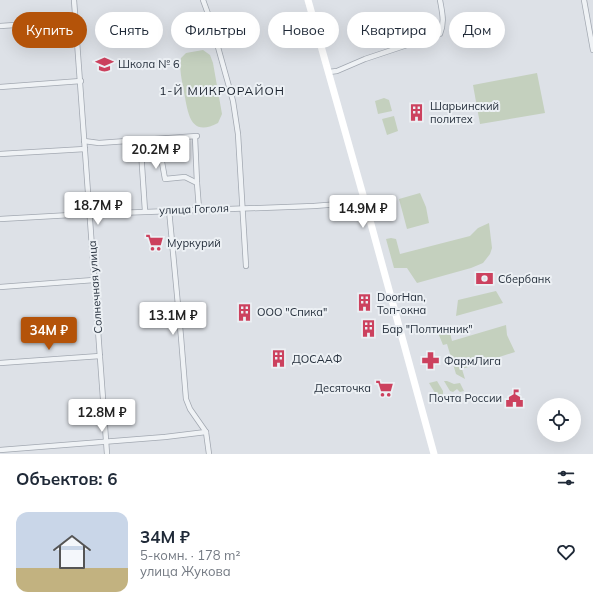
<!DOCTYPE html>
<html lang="ru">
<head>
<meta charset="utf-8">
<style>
  body { margin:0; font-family:Mulish,sans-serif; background:#f6f6f7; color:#1f2937; height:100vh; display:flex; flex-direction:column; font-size:15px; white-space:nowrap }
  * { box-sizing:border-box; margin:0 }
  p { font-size:13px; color:#747a83 }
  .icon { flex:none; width:22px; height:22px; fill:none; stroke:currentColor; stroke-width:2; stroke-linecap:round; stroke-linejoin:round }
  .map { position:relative; height:454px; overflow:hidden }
  .details { display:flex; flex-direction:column; background:#fff; flex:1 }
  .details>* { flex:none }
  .hud { position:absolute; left:12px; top:12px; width:569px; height:36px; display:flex; gap:8px }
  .controls { position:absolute; left:537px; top:398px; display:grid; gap:8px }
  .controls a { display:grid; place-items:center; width:44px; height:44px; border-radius:50%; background:#fff; box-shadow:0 4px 16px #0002; font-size:20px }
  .price { position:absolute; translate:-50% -34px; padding:0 9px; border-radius:4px; background:#fff; color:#222; font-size:13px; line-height:26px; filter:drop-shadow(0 1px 2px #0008) }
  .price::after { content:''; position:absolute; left:50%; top:24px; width:12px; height:9px; margin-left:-6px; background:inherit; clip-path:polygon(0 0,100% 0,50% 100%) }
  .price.current { background:#b45309; color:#fff }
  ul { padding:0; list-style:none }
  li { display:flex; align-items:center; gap:12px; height:100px; padding:0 16px }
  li+li { border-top:1px solid #e0e1e3 }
  li span { display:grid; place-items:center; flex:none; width:112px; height:80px; border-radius:12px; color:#555 }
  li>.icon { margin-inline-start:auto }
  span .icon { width:48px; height:48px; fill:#fffc; stroke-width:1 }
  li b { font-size:17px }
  h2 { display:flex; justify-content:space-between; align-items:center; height:48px; padding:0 16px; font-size:17px }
  .chip { padding:0 14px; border-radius:18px; background:#fff; box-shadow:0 4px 16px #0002; font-size:14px; line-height:36px }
  .chip.current { background:#b45309; color:#fff }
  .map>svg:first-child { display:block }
  .green { fill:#c4d0be }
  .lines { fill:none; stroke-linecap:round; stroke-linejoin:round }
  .street-casing { stroke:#a2a8b1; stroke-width:6 }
  .street { stroke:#eff2f5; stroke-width:4.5 }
  .secondary { stroke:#fff; stroke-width:7 }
  .labels { text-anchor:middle; stroke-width:4; stroke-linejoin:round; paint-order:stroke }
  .poi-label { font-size:11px; fill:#26303d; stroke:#ecf0f4; text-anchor:start }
  .street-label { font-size:11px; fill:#26303d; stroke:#ecf0f4 }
  .neighbourhood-label { font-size:12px; letter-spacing:1px; fill:#19212d; stroke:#ecf0f4 }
</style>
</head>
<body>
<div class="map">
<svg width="593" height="454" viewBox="0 0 593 454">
  <rect width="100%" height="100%" fill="#dde1e7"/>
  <g class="green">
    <path d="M203,50L210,55L213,63L222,114L218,123C190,138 188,113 184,92C182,80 179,70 181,58L186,53Z"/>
    <polygon points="537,73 545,113 480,124 473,85"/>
    <polygon points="384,98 389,100 392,111 378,114 375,101"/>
    <polygon points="394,116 398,131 387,135 382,119"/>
    <polygon points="420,193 426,207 429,223 407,229 399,199"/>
    <polygon points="489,223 492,248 490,254 483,263 471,268 417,283 407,268 394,268 386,239 391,238 396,239 400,254 470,236 478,228"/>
    <polygon points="496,291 503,303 456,316 458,300"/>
    <polygon points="506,325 507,335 515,352 462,369 465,379 456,374 447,344 443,345 439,335 441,330 449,329 452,341"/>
    <polygon points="437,381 443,391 443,394 437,396 429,383"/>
    <polygon points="444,381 447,381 454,384 460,383 464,391 460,392 457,389 453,392 450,391"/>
  </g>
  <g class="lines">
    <defs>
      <g id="street">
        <polyline points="74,0 107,454"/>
        <polyline points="203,0 211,22 233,101 238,134 246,266"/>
        <polyline points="584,0 593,50"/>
        <polyline points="0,26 76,21"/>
        <path d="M329,72L337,71L365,59L440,34C445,22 442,12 440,0"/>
        <polyline points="0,87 81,81"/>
        <polyline points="195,137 197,183"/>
        <polyline points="84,141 99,143 197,136"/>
        <polyline points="0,154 85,149"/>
        <polyline points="169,210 181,337 186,399 190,409 206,432 209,454"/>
        <polyline points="145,211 141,151 160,151 165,179 185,177 197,183 199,209"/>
        <polyline points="0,219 89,214 314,206 365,202"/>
        <polyline points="0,287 94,280"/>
        <polyline points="0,363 100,356"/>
        <polyline points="0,450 165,437 206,432"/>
      </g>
    </defs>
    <use href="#street" class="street-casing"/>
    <use href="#street" class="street"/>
    <polyline class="secondary" points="308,0 365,202 434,454"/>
  </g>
  <defs>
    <symbol id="school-bare" viewBox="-9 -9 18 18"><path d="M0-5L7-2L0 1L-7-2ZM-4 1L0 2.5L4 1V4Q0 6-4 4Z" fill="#cc415e" stroke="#ecf0f4" stroke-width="2.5" paint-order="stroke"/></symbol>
    <symbol id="building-bare" viewBox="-9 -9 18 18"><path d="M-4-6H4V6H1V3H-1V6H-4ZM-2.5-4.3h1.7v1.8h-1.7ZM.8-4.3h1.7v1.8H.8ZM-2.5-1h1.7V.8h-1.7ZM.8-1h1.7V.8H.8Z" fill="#cc415e" stroke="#ecf0f4" stroke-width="2.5" paint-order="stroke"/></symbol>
    <symbol id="supermarket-bare" viewBox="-9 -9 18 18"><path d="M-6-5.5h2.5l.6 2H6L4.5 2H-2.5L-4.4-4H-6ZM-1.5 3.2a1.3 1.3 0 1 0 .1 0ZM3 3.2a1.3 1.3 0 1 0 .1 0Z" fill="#cc415e" stroke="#ecf0f4" stroke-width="2.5" paint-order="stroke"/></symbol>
    <symbol id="bank-bare" viewBox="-9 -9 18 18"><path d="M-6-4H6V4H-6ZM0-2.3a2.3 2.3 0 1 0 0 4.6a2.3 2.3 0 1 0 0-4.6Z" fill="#cc415e" stroke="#ecf0f4" stroke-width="2.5" paint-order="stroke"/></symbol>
    <symbol id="pharmacy-bare" viewBox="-9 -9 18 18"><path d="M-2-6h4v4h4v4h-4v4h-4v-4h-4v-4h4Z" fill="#cc415e" stroke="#ecf0f4" stroke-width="2.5" paint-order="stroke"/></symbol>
    <symbol id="civic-bare" viewBox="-9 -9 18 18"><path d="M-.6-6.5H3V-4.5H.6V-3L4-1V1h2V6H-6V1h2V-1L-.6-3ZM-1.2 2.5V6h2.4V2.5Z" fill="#cc415e" stroke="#ecf0f4" stroke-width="2.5" paint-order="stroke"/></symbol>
  </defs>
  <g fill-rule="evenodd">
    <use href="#school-bare" x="92" y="52" width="25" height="25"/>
    <use href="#building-bare" x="404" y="100" width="25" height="25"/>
    <use href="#supermarket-bare" x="142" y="230" width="25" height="25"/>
    <use href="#bank-bare" x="472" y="266" width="25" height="25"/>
    <use href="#building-bare" x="352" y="290" width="25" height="25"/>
    <use href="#building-bare" x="232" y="300" width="25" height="25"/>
    <use href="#building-bare" x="356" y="316" width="25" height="25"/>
    <use href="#building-bare" x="266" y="346" width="25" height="25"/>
    <use href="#pharmacy-bare" x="418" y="348" width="25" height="25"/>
    <use href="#supermarket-bare" x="372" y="376" width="25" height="25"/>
    <use href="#civic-bare" x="502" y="386" width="25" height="25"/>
  </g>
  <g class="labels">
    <g class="poi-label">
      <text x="118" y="68">Школа № 6</text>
      <text x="430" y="110">Шарьинский<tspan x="430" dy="13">политех</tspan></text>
      <text x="167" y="247">Муркурий</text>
      <text x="498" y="283">Сбербанк</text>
      <text x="377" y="301">DoorHan,<tspan x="377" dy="13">Топ-окна</tspan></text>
      <text x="257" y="316">ООО "Спика"</text>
      <text x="382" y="333">Бар "Полтинник"</text>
      <text x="292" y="363">ДОСААФ</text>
      <text x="444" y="365">ФармЛига</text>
      <text x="371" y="392" text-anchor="end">Десяточка</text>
      <text x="502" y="402" text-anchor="end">Почта России</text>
    </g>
    <g class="street-label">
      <text transform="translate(194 209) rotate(-2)" y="4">улица Гоголя</text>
      <text transform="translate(95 287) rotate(-94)" y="4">Солнечная улица</text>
    </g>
    <g class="neighbourhood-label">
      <text x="222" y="95">1-Й МИКРОРАЙОН</text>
    </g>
  </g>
</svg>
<div class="controls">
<a><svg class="icon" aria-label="locate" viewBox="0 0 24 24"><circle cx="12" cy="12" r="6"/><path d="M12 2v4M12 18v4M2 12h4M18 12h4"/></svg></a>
</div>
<b class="price" style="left:156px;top:170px">20.2M ₽</b>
<b class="price" style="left:98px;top:226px">18.7M ₽</b>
<b class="price" style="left:363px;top:229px">14.9M ₽</b>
<b class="price" style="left:173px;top:336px">13.1M ₽</b>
<b class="price current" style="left:49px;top:351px">34M ₽</b>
<b class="price" style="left:102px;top:433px">12.8M ₽</b>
<div class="hud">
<a class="chip current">Купить</a>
<a class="chip">Снять</a>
<a class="chip">Фильтры</a>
<a class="chip">Новое</a>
<a class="chip">Квартира</a>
<a class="chip">Дом</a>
</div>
</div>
<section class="details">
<h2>Объектов: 6<svg class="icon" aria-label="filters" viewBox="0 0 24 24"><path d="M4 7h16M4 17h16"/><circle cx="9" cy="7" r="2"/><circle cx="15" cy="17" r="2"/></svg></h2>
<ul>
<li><span style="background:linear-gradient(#c9d6e8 70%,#c2b280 0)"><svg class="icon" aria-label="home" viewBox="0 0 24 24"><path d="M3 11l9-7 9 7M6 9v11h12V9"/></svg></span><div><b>34M ₽</b><p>5-комн. · 178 m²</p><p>улица Жукова</p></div><svg class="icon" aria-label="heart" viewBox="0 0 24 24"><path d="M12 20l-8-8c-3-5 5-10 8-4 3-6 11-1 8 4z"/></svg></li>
</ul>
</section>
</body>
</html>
